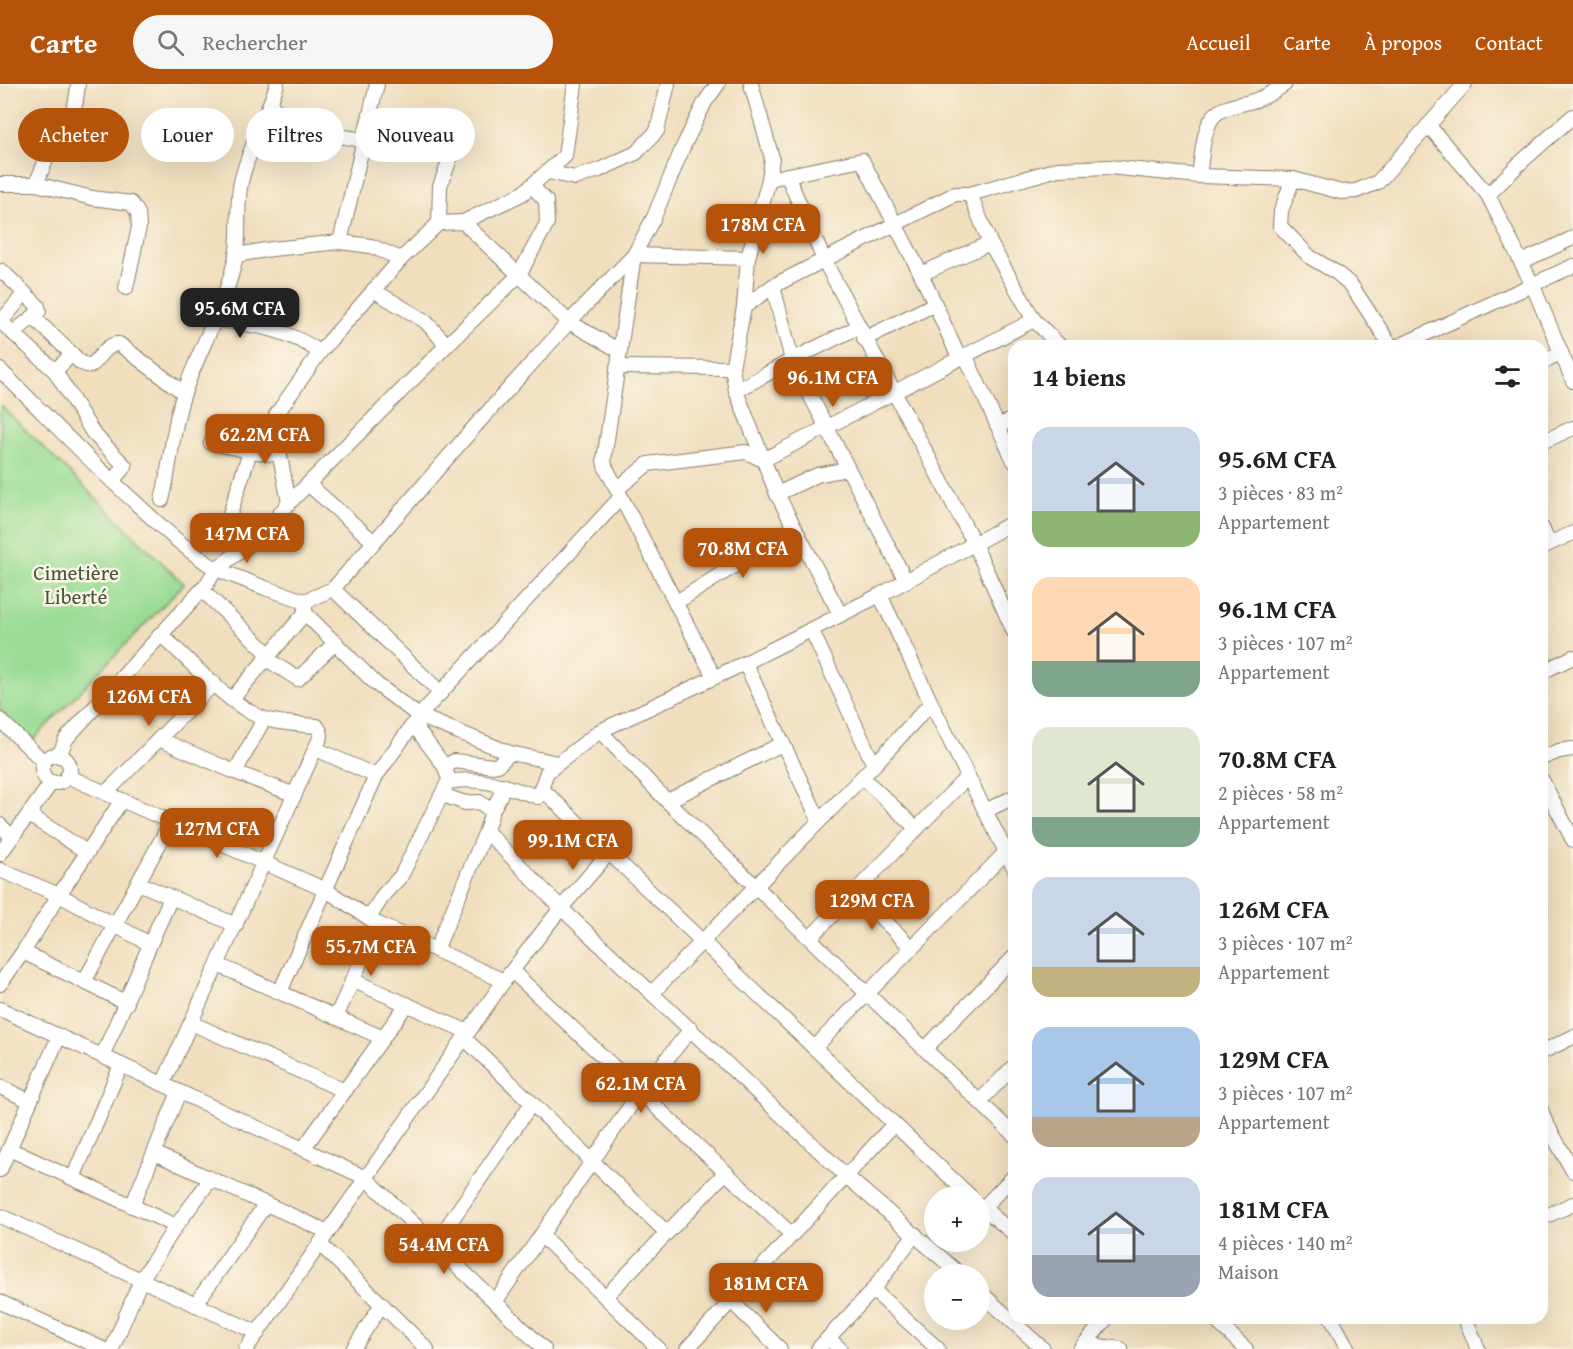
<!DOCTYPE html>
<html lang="fr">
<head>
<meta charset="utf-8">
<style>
  body { margin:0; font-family:"Gentium Book Plus",serif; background:#f6f6f6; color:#222; height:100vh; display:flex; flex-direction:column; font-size:22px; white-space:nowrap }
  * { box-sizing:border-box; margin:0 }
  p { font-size:20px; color:#767676 }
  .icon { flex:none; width:33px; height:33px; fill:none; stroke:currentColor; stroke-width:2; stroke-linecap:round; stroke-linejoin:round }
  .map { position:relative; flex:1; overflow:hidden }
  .details { position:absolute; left:1008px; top:256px; width:540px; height:984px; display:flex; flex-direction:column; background:#fff; border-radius:18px; box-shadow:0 6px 24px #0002 }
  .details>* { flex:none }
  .banner { position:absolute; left:18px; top:24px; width:570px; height:54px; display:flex; gap:12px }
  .fabs { position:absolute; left:924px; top:1102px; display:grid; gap:12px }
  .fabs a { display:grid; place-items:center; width:66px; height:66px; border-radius:50%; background:#fff; box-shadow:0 6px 24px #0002; font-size:30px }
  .price { position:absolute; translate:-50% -51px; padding:0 14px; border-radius:12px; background:#b45309; color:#fff; font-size:20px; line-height:39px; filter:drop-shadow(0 2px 3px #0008) }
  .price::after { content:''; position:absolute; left:50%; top:36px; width:18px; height:14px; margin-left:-9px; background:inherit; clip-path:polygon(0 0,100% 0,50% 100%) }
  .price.on { background:#222; color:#fff }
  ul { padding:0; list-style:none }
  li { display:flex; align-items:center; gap:18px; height:150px; padding:0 24px }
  li span { display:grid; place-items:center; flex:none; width:168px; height:120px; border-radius:18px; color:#555 }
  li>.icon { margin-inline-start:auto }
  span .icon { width:72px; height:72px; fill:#fffc; stroke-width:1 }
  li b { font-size:26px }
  h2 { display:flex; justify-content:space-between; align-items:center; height:72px; padding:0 24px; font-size:26px }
  .chip { padding:0 21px; border-radius:27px; background:#fff; box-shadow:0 6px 24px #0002; font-size:21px; line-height:54px }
  .chip.on { background:#b45309; color:#fff }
  header { display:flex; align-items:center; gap:36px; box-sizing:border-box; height:84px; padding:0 30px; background:#b45309; color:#fff }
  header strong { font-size:28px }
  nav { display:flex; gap:33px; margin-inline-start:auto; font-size:21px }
  .search { width:420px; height:54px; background:#f6f6f6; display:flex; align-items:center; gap:15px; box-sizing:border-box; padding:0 21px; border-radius:33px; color:#767676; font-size:22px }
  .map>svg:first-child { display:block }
  .green { fill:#99dc94; stroke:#5a7c58; stroke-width:1.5 }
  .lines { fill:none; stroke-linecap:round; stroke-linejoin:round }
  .minor-casing { stroke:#867d6c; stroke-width:16 }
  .minor { stroke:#fff; stroke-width:14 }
  .labels { text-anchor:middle; stroke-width:5; stroke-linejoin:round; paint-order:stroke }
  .park-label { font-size:21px; fill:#425640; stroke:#fcf5e5 }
</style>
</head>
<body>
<header>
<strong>Carte</strong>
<div class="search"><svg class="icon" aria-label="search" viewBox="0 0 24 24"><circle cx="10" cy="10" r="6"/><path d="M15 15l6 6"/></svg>Rechercher</div>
<nav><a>Accueil</a><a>Carte</a><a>À propos</a><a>Contact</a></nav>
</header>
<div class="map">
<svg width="1573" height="1265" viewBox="0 0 1573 1265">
  <rect width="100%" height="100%" fill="#fcf5e5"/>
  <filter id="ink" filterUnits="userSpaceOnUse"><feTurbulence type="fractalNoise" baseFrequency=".0167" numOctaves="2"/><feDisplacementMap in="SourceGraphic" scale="12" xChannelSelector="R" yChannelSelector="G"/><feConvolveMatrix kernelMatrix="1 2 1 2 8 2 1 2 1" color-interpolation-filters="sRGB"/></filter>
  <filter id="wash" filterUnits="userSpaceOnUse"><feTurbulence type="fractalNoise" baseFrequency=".008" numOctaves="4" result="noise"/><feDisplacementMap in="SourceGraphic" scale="24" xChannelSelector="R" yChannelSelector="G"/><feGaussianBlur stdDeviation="1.35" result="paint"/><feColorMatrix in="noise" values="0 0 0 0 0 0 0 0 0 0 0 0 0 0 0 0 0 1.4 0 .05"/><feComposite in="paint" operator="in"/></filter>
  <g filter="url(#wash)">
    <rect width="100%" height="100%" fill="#f0debd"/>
    <polygon class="green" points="0,321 184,500 31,658 0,627"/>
  </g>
  <g filter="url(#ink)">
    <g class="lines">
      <defs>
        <g id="minor">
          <polyline points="270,22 298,40 325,50 364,56"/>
          <polyline points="1573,32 1519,80 1488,111 1533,202 1573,297"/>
          <polyline points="1428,41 1488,111"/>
          <polyline points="548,88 575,94 599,86 636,69 657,47 668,0"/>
          <polyline points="787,91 824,176 955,110 970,110 1058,85 1109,83 1199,92 1293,95 1341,108 1356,107 1378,98 1465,0"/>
          <path d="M1199,92C1202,75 1202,48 1213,33C1223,21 1242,21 1256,16C1267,12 1276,7 1285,0"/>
          <polyline points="769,95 862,76 921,190 990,159"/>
          <polyline points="1293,95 1281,127 1280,142 1310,173 1337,189 1351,201 1391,262"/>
          <polyline points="0,100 36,100 92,114 131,119 138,129 139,143 126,204"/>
          <polyline points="36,100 46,76 68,42 76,17 78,0"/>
          <polyline points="970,110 990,159 1034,236"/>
          <polyline points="463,138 522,110 565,72 575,0"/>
          <polyline points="439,139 440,102 450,75 463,56"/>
          <polyline points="340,158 377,0"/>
          <polyline points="236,171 272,165 340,158 371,162 401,175 320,268 276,331 275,346 289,419"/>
          <polyline points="748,174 769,95 772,74 751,0"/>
          <polyline points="401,175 439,139 463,138 569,238 620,267"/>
          <polyline points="1521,178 1573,154"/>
          <polyline points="2,187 38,222 39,227 33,233"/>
          <polyline points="921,190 935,220"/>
          <polyline points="773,202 792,276 906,497"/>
          <polyline points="744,223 773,202 824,176 974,459 1014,548"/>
          <path d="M216,235C257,242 285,244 320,268"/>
          <polyline points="0,237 55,287 93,349 125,382 112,397"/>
          <polyline points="1,238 24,210"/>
          <polyline points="13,249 33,233 72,270"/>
          <polyline points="864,255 935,220 959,274"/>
          <polyline points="447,261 519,191 547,139 546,117 532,102"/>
          <polyline points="1399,262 1573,182"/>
          <polyline points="965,271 1014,377"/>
          <polyline points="1542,278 1560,269"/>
          <polyline points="617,283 732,284"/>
          <path d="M0,286C46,331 90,378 138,421C163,444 187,467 216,485L262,451L289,419L447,261L425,237L373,206"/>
          <path d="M55,287L72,270L81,279L90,282C100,276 106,259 119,260L184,309"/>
          <polyline points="736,307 792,276 858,243"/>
          <polyline points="997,341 1014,336"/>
          <polyline points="1542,358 1573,344"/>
          <polyline points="211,359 250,367 279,371"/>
          <polyline points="308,400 374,458"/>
          <polyline points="617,405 648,380 746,368 763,376 1034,236 1060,262"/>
          <polyline points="777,410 817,391 847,385"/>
          <path d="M162,416C171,381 172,343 184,309C200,263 226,220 236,172C241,147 235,119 242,94C250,62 267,32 277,0"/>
          <polyline points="1542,444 1549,460"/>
          <polyline points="225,446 250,367"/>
          <polyline points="1542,463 1573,449"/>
          <polyline points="333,505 441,609"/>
          <polyline points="202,506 269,570"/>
          <polyline points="880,511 931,619 1014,784"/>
          <polyline points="675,519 795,444"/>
          <polyline points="305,529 375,599 419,632 376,692 316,665"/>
          <polyline points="811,545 874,681"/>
          <path d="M160,550C191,577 225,618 262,634C278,640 300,640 317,642L320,647L321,652L163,1000"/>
          <polyline points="265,574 298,595 336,558"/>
          <polyline points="745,579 819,736"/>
          <polyline points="1542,588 1573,573"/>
          <polyline points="714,593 605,382 604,376 634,171 748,174 744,223 732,284 736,307 777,410 840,530"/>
          <polyline points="232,615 305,529 305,517 333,505 477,340 569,238 634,171 654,133 683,63 705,18 718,0"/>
          <polyline points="0,636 44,678"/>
          <polyline points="414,641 445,683 447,690"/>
          <polyline points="600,647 667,717 1014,1051"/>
          <polyline points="159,655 235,688 295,711"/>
          <circle cx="56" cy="685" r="14"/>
          <polyline points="59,672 66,655 207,500 216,485 265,504 305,517"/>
          <polyline points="1542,674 1559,667 1573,665"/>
          <polyline points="558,679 510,669 419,632 621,413"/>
          <polyline points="445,683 454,677 493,682 498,681 510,669"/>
          <polyline points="235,688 264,635"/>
          <polyline points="67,692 326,806 378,840 504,897"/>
          <polyline points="862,693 917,745"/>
          <polyline points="1542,696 1573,756"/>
          <polyline points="541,704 971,1113"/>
          <polyline points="106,709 214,599"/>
          <polyline points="443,711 465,719 479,718 492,727"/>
          <polyline points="667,717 782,660"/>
          <polyline points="985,727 1014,713"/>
          <polyline points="29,731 87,768"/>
          <polyline points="0,741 12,753"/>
          <polyline points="486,747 561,824 845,1091 961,1191"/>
          <polyline points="0,770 52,698"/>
          <polyline points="0,786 59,811 150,860"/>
          <polyline points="138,799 236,841"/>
          <polyline points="855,808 912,864"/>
          <path d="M369,834L384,810L401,792L448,698C480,692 508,703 538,713L547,688L600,647L745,579L880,511L1014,438"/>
          <polyline points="810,854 968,692"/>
          <polyline points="436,866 486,747 492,727 500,712 503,701"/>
          <polyline points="23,868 127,919"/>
          <polyline points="218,881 383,954"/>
          <polyline points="512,887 791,1150"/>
          <polyline points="352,896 468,948"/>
          <polyline points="84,898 171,738"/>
          <polyline points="0,900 23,868 59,811 122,716"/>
          <polyline points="280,908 376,692"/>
          <polyline points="652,909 874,681 931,619"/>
          <polyline points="0,925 366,1094 544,1265"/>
          <polyline points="336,933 378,840"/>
          <polyline points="191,939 345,1007"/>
          <polyline points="464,954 667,1149"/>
          <polyline points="814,964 1006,768"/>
          <polyline points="925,965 1014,873"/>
          <polyline points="1542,968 1573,953"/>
          <path d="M102,972C126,920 146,866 171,814"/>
          <polyline points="0,1003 30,1017"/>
          <polyline points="980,1017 1014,982"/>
          <polyline points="1542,1028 1545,1037 1573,1087"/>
          <polyline points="9,1065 176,1142"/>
          <polyline points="303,1065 407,920"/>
          <polyline points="154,1069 328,1148"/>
          <polyline points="0,1086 59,952"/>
          <polyline points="73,1094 121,981"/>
          <polyline points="980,1121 1014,1150"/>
          <polyline points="132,1122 179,1008"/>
          <polyline points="983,1124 1014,1092"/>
          <polyline points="0,1132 258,1249"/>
          <polyline points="1542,1134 1573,1120"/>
          <polyline points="541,1151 659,1265"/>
          <polyline points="320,1160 427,1265"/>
          <polyline points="435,1160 532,1019"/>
          <polyline points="873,1206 938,1265"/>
          <polyline points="980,1208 1043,1265"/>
          <polyline points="605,1213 726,1088"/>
          <polyline points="731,1217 780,1265"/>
          <polyline points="0,1218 103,1265"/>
          <polyline points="495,1218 640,1008 691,945"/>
          <polyline points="195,1221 266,1120"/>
          <polyline points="1213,1234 1246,1265"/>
          <polyline points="1331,1234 1348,1265"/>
          <polyline points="1465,1234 1478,1265"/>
          <polyline points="828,1254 840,1265"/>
          <polyline points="1084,1260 1121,1265"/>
          <polyline points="112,1265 141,1196 176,1142 211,1095"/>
          <polyline points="246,1265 504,897 561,824 608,770"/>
          <polyline points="353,1265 382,1220"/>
          <polyline points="687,1265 894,1040"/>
          <polyline points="818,1265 873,1206 915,1150"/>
          <polyline points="1080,1265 1107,1234"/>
        </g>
      </defs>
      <use href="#minor" class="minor-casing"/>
      <use href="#minor" class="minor"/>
    </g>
  </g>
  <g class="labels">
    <g class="park-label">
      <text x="76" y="496">Cimetière<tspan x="76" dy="24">Liberté</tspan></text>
    </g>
  </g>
</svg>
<div class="fabs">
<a>+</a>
<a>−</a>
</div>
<b class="price" style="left:763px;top:171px">178M CFA</b>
<b class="price on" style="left:240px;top:255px">95.6M CFA</b>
<b class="price" style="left:833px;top:324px">96.1M CFA</b>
<b class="price" style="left:265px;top:381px">62.2M CFA</b>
<b class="price" style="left:247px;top:480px">147M CFA</b>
<b class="price" style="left:743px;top:495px">70.8M CFA</b>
<b class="price" style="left:149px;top:643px">126M CFA</b>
<b class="price" style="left:217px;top:775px">127M CFA</b>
<b class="price" style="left:573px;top:787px">99.1M CFA</b>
<b class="price" style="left:872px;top:847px">129M CFA</b>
<b class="price" style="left:371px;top:893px">55.7M CFA</b>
<b class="price" style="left:641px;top:1030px">62.1M CFA</b>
<b class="price" style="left:444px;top:1191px">54.4M CFA</b>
<b class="price" style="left:766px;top:1230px">181M CFA</b>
<div class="banner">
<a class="chip on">Acheter</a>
<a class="chip">Louer</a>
<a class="chip">Filtres</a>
<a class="chip">Nouveau</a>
</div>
<section class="details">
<h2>14 biens<svg class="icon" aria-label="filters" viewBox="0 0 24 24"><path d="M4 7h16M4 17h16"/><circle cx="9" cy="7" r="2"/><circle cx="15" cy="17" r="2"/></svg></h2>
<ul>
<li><span style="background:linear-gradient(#c9d6e8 70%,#8fb573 0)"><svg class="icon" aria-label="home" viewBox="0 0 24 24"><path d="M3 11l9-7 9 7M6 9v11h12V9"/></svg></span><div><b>95.6M CFA</b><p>3 pièces · 83 m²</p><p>Appartement</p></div></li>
<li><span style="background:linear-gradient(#ffd9b3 70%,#7fa58c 0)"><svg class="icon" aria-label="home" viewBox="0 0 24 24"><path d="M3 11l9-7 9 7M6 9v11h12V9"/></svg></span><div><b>96.1M CFA</b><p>3 pièces · 107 m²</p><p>Appartement</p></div></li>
<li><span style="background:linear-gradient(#dfe7d0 75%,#7fa58c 0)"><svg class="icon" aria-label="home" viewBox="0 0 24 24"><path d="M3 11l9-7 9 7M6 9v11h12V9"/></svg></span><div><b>70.8M CFA</b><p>2 pièces · 58 m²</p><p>Appartement</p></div></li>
<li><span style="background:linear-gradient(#c9d6e8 75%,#c2b280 0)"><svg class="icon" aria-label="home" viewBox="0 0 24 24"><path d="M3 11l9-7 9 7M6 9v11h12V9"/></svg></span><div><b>126M CFA</b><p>3 pièces · 107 m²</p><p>Appartement</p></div></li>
<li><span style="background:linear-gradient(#a9c7e8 75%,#b9a48a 0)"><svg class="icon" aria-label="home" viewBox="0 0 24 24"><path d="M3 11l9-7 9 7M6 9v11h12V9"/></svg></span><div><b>129M CFA</b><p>3 pièces · 107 m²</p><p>Appartement</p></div></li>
<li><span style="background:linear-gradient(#c9d6e8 65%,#9aa5b1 0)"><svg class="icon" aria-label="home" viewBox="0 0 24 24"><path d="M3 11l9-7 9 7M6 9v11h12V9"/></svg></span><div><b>181M CFA</b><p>4 pièces · 140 m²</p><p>Maison</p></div></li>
</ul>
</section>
</div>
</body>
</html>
